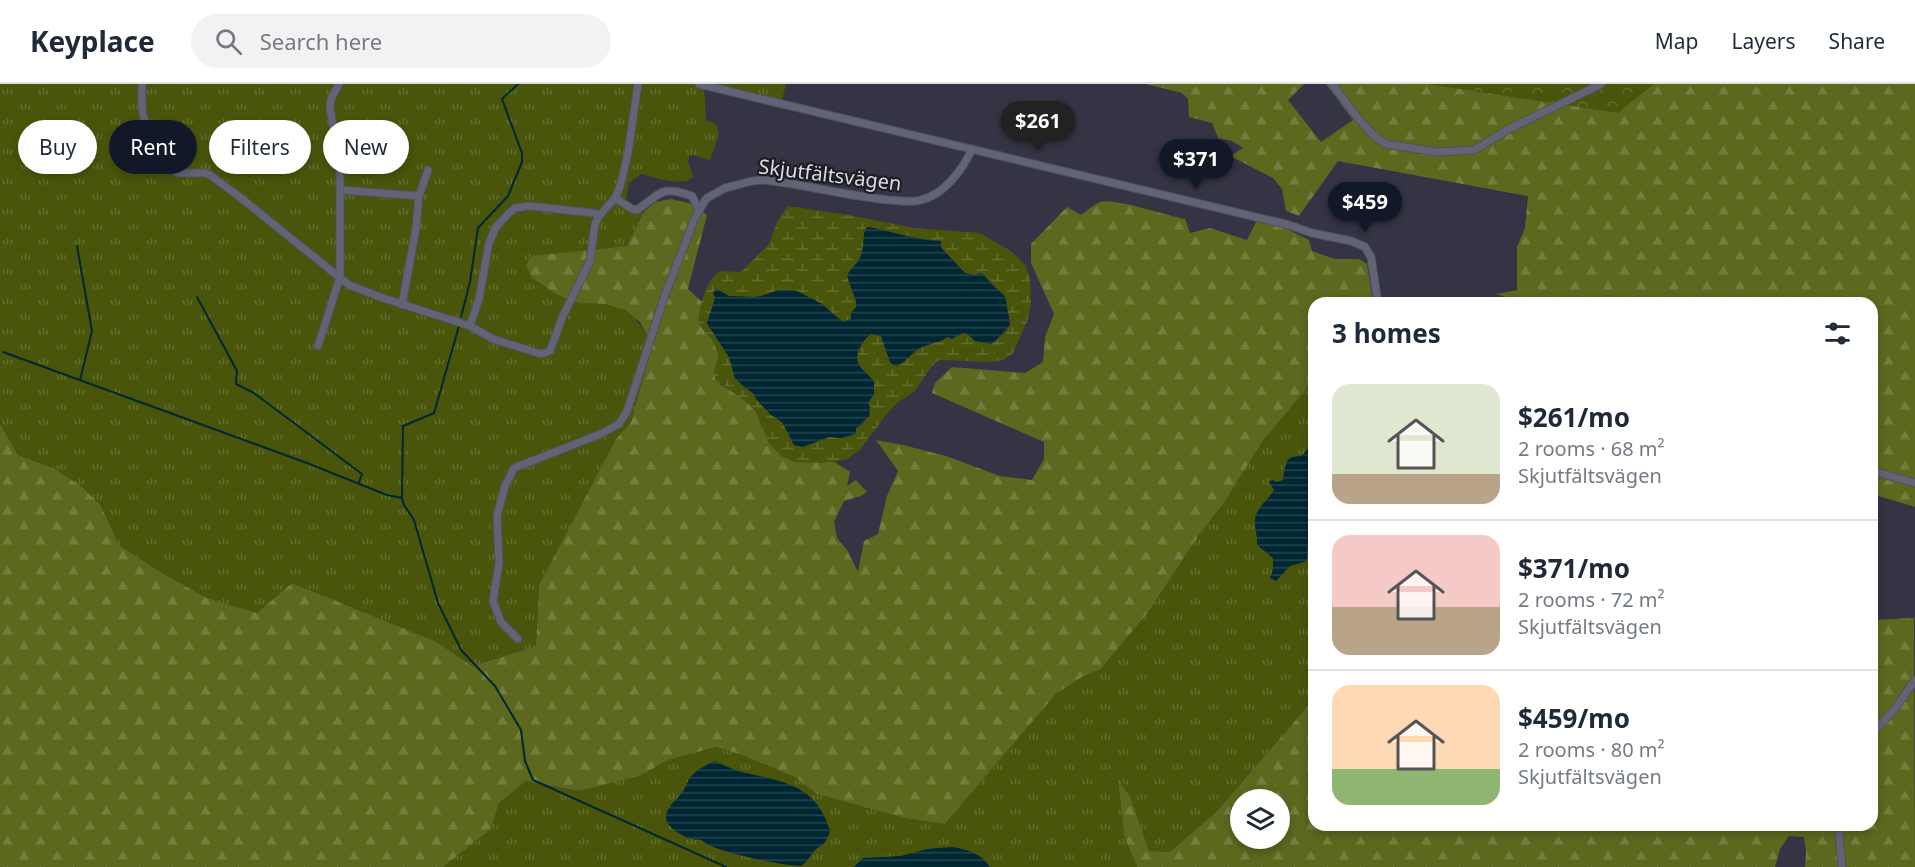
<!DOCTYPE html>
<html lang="en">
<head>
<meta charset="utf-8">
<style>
  body { margin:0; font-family:"Noto Sans",sans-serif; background:#f2f2f3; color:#1f2937; height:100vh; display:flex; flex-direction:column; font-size:22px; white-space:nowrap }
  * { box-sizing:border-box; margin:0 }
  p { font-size:20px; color:#747a83 }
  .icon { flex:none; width:33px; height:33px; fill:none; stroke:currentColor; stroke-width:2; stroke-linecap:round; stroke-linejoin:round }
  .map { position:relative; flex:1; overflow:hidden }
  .drawer { position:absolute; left:1308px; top:213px; width:570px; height:534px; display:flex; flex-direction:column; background:#fff; border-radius:18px; box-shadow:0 3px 9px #0003 }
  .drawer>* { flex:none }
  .top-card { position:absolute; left:18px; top:36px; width:570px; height:54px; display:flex; gap:12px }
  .fabs { position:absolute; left:1230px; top:705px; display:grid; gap:12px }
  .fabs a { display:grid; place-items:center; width:60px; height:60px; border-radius:50%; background:#fff; box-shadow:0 3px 9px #0003; font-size:30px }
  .price { position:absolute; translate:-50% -51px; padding:0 14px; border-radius:21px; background:#111827; color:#fff; font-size:20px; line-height:39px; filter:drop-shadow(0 2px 3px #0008) }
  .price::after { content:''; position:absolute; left:50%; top:36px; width:18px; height:14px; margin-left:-9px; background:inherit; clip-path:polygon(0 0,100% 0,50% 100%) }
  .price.current { background:#222; color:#fff }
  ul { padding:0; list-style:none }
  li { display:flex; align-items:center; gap:18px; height:150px; padding:0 24px }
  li+li { border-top:2px solid #e0e1e3 }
  li span { display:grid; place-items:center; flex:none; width:168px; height:120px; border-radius:18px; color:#555 }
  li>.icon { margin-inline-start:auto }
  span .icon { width:72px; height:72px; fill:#fffc; stroke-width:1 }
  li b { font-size:26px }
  h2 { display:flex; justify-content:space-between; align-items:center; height:72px; padding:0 24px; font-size:26px }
  .pill { padding:0 21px; border-radius:27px; background:#fff; box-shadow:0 3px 9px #0003; font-size:21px; line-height:54px }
  .pill.current { background:#111827; color:#fff }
  header { display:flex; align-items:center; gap:36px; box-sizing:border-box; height:84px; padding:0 30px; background:#fff; border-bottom:2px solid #e0e1e3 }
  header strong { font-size:28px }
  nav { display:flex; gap:33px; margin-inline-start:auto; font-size:21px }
  .search { width:420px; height:54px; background:#f2f2f3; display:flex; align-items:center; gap:15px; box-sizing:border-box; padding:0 21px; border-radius:33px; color:#747a83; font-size:22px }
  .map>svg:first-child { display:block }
  .grass { fill:url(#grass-tufts) }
  .forest { fill:url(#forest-firs); fill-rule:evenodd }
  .wetland { fill:url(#wetland-marsh); fill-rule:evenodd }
  .park { fill:url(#park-crowns) }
  .water { fill:url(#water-rules) }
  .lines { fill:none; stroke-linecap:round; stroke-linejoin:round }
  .stream { stroke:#002732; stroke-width:2 }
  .minor-casing { stroke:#51515f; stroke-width:9 }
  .minor { stroke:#626375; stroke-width:7 }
  .labels { text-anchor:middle; stroke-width:4.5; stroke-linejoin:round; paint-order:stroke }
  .street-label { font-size:20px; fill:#dadbe5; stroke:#1d1d24 }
</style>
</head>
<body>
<header>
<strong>Keyplace</strong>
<div class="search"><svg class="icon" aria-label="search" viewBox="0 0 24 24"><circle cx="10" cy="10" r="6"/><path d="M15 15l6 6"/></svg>Search here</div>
<nav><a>Map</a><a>Layers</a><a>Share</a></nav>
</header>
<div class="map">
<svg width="1915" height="783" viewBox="0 0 1915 783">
  <defs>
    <pattern id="grass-tufts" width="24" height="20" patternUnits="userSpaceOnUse" patternTransform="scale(1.5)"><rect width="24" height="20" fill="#49550b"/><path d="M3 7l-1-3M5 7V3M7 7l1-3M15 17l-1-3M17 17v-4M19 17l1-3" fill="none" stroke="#636d2e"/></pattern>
    <pattern id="forest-firs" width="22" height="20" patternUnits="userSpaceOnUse" patternTransform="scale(1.5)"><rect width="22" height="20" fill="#5b681e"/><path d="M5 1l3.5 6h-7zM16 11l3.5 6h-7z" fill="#727d3f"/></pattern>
    <pattern id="wetland-marsh" width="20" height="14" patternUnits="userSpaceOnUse" patternTransform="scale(1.5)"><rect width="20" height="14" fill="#49550b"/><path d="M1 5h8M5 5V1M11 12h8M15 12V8" fill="none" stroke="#636d2e"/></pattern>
    <pattern id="park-crowns" width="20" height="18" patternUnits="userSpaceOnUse" patternTransform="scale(1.5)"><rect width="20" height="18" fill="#49550b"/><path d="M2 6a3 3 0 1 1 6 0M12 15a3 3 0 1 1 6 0" fill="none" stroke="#636d2e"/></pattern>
    <pattern id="water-rules" width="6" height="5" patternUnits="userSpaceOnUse" patternTransform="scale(1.5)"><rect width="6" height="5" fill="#002732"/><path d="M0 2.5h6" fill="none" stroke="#254650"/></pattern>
  </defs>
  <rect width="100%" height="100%" fill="#343445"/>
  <g class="grass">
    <path d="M0,0H786L780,24L704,4L706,36L716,40L719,50L710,76L693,71L689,72L688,77L693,93C681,104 655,93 641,90L629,99L625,119L643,129L627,162L564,169L532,194C545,203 558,213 573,217C581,220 592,219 601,219C630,222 640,238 652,262L631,338L616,355L539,501L536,562L472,582L437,558L292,499L257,529L207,514L162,489L119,461L101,422L53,384L18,371L0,340Z"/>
    <polygon points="1309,302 1314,303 1314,615 1217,727 1170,768 1149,767 1130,712 1118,698 1124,751 1137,783 443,783 491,745 499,719 526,697 579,707 640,692 668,676 717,663 742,671 795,693 817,710 904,734 945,740 1056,610 1082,593 1101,585 1149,527 1199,451 1224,419 1264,355"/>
  </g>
  <g class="forest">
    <polygon points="1146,0 1304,0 1288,16 1321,58 1353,36 1326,0 1915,0 1915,423 1872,410 1872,219 1522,219 1496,210 1517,206 1517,163 1525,144 1528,112 1338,77 1299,132 1286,127 1282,105 1273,94 1230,72 1243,64 1232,57 1218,54 1212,39 1189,33 1188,15 1182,9"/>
    <path d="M671,115L689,119L707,131L688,205L702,218L698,239L712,255L719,271L714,288L721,301L739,311L750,321L758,331L762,344L812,378L833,377L850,388L847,402L856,396L867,408L861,412L844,417L834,438L837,454L847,466L858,488L864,457L878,450L887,412L898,387L876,356L903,361L946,372L1000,392L1032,396L1044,375V358L932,309L935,299L952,283L1025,289L1043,278L1045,253L1054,230L1031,179V160L1067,123L1081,131C1087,127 1094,120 1101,118C1112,113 1169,132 1185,135L1190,149L1210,144L1247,156L1258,134L1285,144L1309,156L1312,167L1335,175H1359L1367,180L1373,219H1314V303L1309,302L1264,355L1224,419L1199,451L1149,527L1101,585L1082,593L1056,610L945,740L904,734L817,710L795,693L742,671L716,663L668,676L640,692L579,707L526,697L499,719L491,745L443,783H0V340L18,371L53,384L82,403L101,422L119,461L162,489L207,514L257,529L292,499L437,558L472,582L536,562L539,501L616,355L631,338L652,262L640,238L625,226L605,220L573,218L554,209L532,194L526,181L532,172L627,162L643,129L655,118Z"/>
    <path d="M1914,534L1915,783H1805L1806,768L1804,753L1789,752L1780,765L1775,783H1137L1124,751L1118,697L1130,712L1149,767L1170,768L1217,727L1314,615V741H1872V536ZM1240,716H1280V754H1240Z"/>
  </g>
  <path class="wetland" d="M788,122L849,131L914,144L980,149L1012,168L1025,181L1030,194L1031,218L1028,235L1013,269L1003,276L992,278L939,276L931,283L915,307L897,319L885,332L860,366L845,376L822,379L794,378L781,372L768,358L758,331L750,321L715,295L714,288L719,271L712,255L698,239C701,219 704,201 719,187L741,188L769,160L778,136ZM868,143C892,147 916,156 941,157V163L965,189L974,191L981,189C985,192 1003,210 1005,214C1008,220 1006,227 1010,233L1007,246L996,257L988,259L975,257L968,250L963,249L947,253L917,266L903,279L890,278L881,252L872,250C864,253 854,270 858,279C861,286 870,291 874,298V310L868,319L870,330L862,341L856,344L854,351L838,354L787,346L782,338L770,330L756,315L754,310L741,301L729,273L709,243L707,239L719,206L729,212L753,213L761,212L779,206L797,207L822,220L843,238L851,235V229L856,223V217L847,192C850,185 855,182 859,175C864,167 863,155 865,145Z"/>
  <polygon class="park" points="1427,0 1654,0 1618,29"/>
  <g class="water">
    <path d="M868,143C892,147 916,157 941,157V164L965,189L974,191L983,190L991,200L1005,212L1010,241L992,260L975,257L968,250L963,249L952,255L947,253C939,260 928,259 919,264C910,269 906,279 895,282L890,278L881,252L872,250C864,253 854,270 858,279C861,286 870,291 874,298V310L868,319L870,324L869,333C863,335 861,341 856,344V349L842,354L829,353L803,363L794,361L782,338L770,330L756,315L754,310L735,295L729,273L707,239L715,214L713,209L716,205L729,212L753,213L761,212L779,206L797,207L822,220L843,238L851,235V229L856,223V217L847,192C850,185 855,182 859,176C864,167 863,155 865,145Z"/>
    <path d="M1314,347V449L1308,460L1307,475L1304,478L1290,482L1276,497L1270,494L1273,485V474L1257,461C1258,453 1255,448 1255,440C1254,424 1267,418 1274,406L1269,398L1272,396L1277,398L1283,396C1284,390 1284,382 1288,376C1292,371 1296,374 1302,371C1309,367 1311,356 1312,349Z"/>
    <path d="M715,677C725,682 736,687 746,689C787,698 817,703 830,747C829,750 828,754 826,756C824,761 820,762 816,765C811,770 807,779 801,782C787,783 724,769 709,761C706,760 704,757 701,756C699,755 695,756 692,755C685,754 670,745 667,738C662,726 677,716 683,707C686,703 687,699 689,695C695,686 706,681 715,677Z"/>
    <path d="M952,763C967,765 982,770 990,783H854L863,774L901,772L927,765Z"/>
  </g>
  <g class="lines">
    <g class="stream">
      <polyline points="77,162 92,247 80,296"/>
      <polyline points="197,213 237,287 236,300 254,309 362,390 359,398"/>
      <polyline points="461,233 470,198 478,144 508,112 522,78 522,69 502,15 518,0"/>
      <polyline points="3,268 307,379 387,411 402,414 404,421 414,436 438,519 461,566 495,602 521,646 525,677 533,696 726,783"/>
      <polyline points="402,414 403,342 434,329 459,242"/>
    </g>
    <defs>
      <g id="minor">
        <path d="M142,0C142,10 141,20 143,30C147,49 161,76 177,89H205L210,91L241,114L349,201L383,214L470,242"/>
        <polyline points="699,0 1289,141 1312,149 1351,157 1365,163 1371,173 1378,219"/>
        <polyline points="1332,0 1357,33 1374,52 1386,60 1437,68 1474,66 1509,45 1601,0"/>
        <polyline points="341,106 419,112"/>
        <path d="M615,114L632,125L637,126C662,109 660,101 692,112L699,127"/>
        <polyline points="599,132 594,129 529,122 515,124 510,128 496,143 489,159 479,215 470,242 493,255 541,270 550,267 562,234 590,177 595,140 599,132 615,114 620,103 628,69 638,0"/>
        <polyline points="402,221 416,144 419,112 428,86"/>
        <polyline points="318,262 340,193 340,82 330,24 331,15 339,0"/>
        <polyline points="1872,387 1915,399"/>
        <path d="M518,555L501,538L493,517L499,479L497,432L505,402L514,384L598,351L619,340L627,327L666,208L695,134L704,118L707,114L725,104L752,97L765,96C807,101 847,112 889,116C899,116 911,119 921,116C944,111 963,85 972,65"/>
        <polyline points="1872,649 1894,626 1915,596"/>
        <polyline points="1842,741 1839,752 1842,783"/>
      </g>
    </defs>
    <use href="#minor" class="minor-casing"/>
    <use href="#minor" class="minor"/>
  </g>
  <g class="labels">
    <g class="street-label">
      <text transform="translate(830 91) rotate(7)" y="7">Skjutfältsvägen</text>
    </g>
  </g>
</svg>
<div class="fabs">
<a><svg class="icon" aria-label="layers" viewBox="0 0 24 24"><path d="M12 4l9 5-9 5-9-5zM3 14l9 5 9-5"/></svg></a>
</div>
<b class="price current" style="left:1038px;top:68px">$261</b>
<b class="price" style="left:1196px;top:106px">$371</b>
<b class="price" style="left:1365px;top:149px">$459</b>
<div class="top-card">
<a class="pill">Buy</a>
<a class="pill current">Rent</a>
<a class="pill">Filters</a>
<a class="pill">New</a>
</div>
<section class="drawer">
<h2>3 homes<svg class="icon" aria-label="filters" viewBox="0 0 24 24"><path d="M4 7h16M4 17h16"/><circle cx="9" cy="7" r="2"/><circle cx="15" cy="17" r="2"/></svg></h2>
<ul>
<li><span style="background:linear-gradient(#dfe7d0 75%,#b9a48a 0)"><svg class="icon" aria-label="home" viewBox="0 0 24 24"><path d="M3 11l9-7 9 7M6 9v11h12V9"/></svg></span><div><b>$261/mo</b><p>2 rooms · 68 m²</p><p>Skjutfältsvägen</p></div></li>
<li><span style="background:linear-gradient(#f6c9c9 60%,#b9a48a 0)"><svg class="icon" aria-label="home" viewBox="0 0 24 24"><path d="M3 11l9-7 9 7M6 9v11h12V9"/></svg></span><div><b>$371/mo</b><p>2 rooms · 72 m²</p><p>Skjutfältsvägen</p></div></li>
<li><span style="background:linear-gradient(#ffd9b3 70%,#8fb573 0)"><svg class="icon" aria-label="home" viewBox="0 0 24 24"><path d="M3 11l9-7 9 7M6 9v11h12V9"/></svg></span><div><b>$459/mo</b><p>2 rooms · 80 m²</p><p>Skjutfältsvägen</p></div></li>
</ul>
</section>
</div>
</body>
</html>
